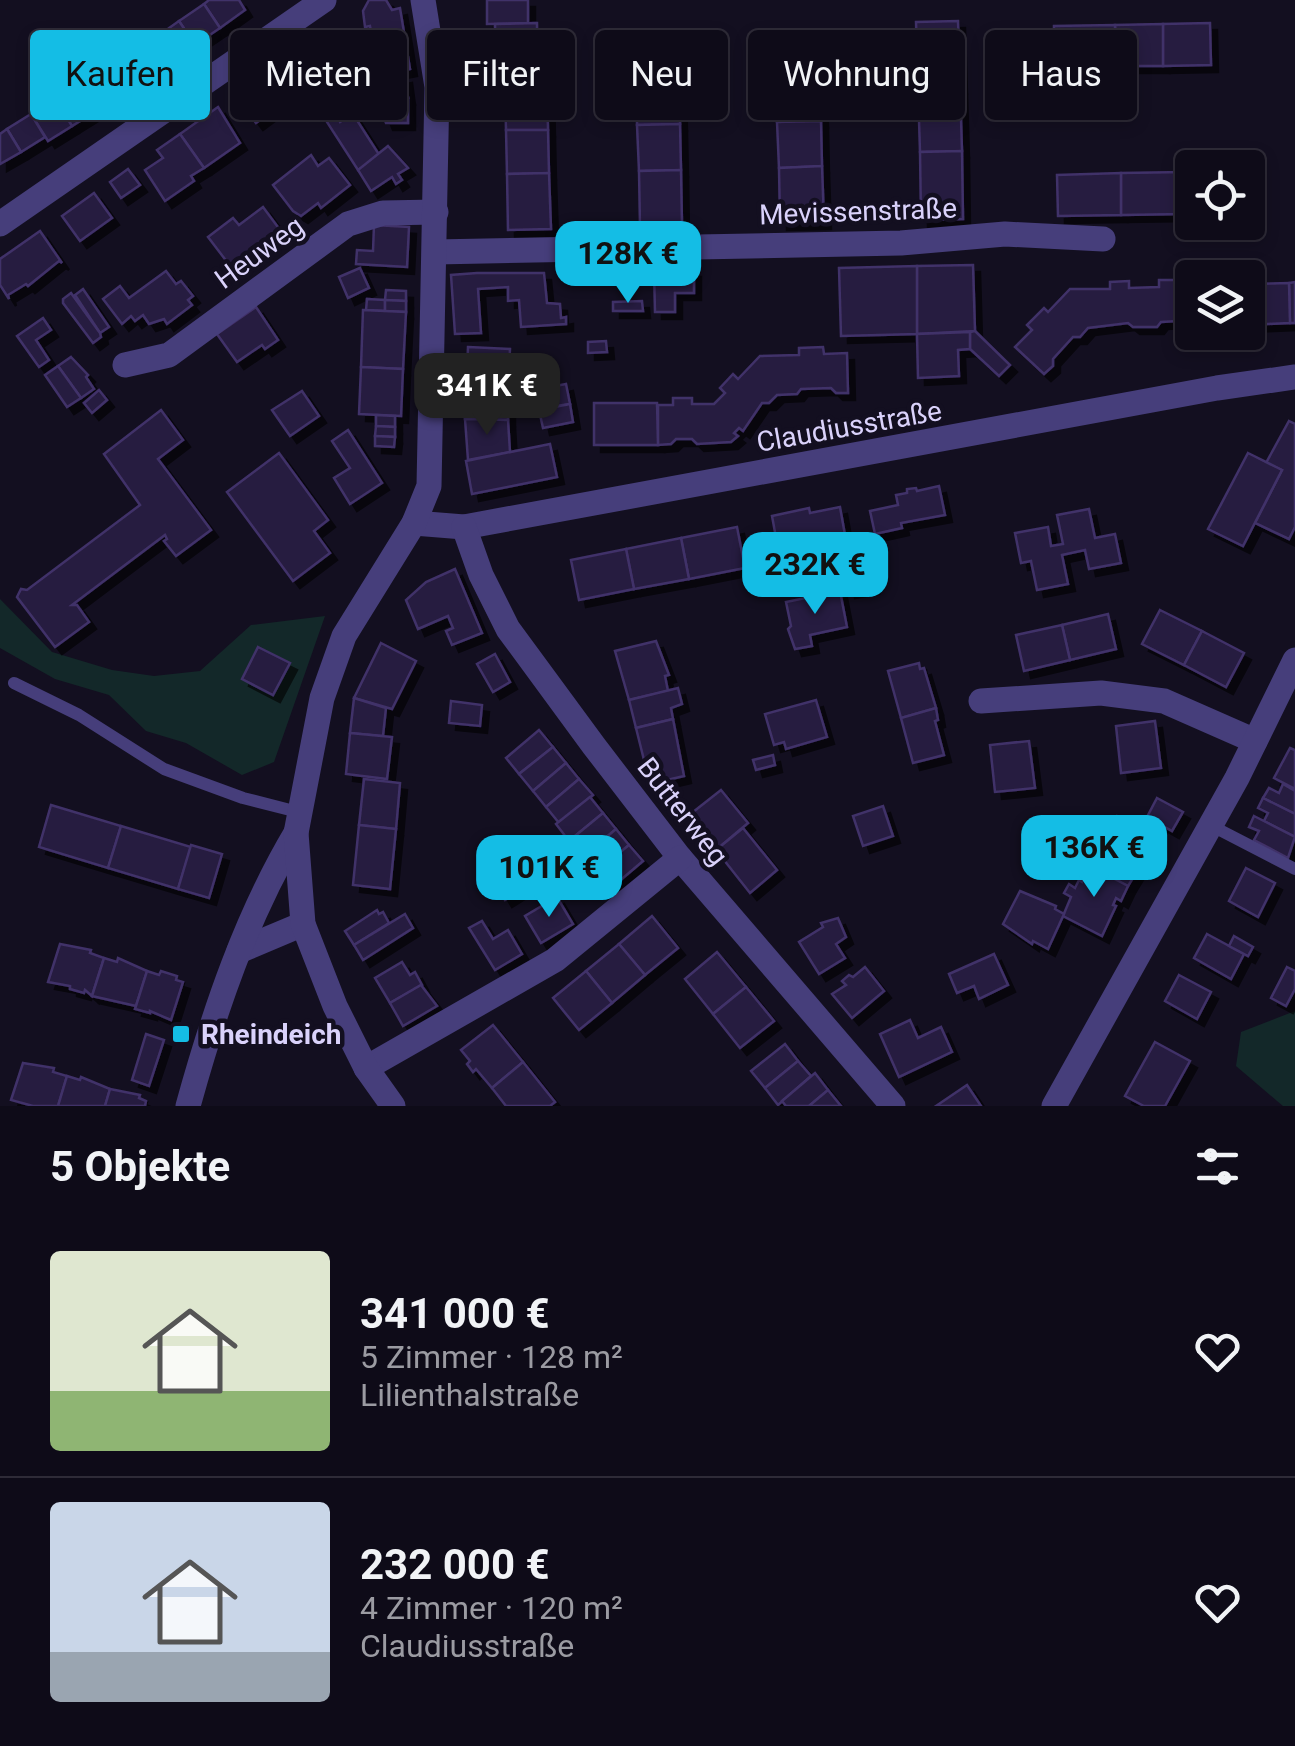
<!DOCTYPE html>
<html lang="de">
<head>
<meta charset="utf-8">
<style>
  body { margin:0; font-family:Roboto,sans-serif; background:#171421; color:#f1f3f6; height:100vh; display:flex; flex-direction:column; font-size:38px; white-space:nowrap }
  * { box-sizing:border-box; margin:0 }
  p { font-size:32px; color:#9b9ba2 }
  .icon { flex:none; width:55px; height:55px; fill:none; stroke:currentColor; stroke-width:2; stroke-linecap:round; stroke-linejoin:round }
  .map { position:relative; height:1106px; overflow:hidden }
  .details { display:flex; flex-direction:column; background:#0e0b18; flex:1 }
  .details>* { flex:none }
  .hud { position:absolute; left:30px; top:30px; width:1235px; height:90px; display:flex; gap:20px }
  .tools { position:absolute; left:1175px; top:150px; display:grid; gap:20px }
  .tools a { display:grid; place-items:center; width:90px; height:90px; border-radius:10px; background:#0e0b18; box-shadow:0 5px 15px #0003,0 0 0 2px #2e2b37; font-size:50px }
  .price { position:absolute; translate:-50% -85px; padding:0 22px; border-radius:20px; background:#14bde5; color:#111; font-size:32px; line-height:65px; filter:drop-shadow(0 2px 5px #0008) }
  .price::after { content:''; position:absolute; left:50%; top:60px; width:30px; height:22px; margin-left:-15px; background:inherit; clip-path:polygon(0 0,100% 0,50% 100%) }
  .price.on { background:#222; color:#fff }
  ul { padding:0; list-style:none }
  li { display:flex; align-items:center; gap:30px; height:250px; padding:0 50px }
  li+li { border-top:2px solid #2e2b37 }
  li span { display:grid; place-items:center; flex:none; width:280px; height:200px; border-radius:10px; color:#555 }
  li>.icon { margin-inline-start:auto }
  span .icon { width:120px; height:120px; fill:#fffc; stroke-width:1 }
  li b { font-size:42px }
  h2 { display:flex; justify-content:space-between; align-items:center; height:120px; padding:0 50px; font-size:42px }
  .pill { padding:0 35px; border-radius:10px; background:#0e0b18; box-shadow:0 5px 15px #0003,0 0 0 2px #2e2b37; font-size:35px; line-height:90px }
  .pill.on { background:#14bde5; color:#111 }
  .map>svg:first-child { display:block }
  .green { fill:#132829 }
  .building { fill:#271d3f; stroke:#413169; stroke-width:2.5; filter:url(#shadow) }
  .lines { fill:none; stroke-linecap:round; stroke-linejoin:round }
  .lane { stroke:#463e7b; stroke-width:12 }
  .street { stroke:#463e7b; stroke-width:25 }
  .poi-dot { fill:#14bde5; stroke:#130f20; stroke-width:4 }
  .labels { text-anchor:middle; stroke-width:9; stroke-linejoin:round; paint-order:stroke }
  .street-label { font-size:28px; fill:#dad2fb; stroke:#130f20 }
  .poi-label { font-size:28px; font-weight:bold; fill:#dad2fb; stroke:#130f20; text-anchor:start }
</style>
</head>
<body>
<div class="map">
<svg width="1295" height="1106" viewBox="0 0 1295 1106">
  <defs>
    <filter id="shadow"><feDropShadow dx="7" dy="7" stdDeviation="0" flood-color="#0009"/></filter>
  </defs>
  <rect width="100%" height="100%" fill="#130f20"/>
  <g class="green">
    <polygon points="0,599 52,652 112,670 154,676 200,671 251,625 325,616 274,762 242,775 186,743 146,731 109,695 55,679 0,648"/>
    <polygon points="1295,1011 1295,1106 1283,1106 1236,1066 1241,1032"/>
  </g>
  <g class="building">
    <polygon points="209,0 239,0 245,10 220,28 204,4"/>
    <polygon points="386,0 392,10 400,8 410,69 379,75 370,26 365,27 363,11 369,0"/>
    <polygon points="487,0 528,0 528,23 487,24"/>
    <polygon points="204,4 220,28 195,45 179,21"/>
    <polygon points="179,21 195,45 171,62 155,38"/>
    <polygon points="958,21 960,87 918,88 916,22"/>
    <polygon points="537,23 538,83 496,84 495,24"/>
    <polygon points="1210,23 1211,65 1163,66 1163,24"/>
    <polygon points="1163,24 1163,66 1116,66 1115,25"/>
    <polygon points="1115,25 1116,66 1054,67 1054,26"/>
    <polygon points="155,38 171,62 147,79 130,56"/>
    <polygon points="132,60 145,78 131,87 119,69"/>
    <polygon points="120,71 131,87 123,93 112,77"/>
    <polygon points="106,73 120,96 96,111 81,88"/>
    <polygon points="264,74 284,102 256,123 235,95"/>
    <polygon points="405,76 408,98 386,101 382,80"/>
    <polygon points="820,76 821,121 777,122 776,77"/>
    <polygon points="679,79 680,124 637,125 637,80"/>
    <polygon points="293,82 306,100 290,111 278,93"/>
    <polygon points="547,83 548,130 506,130 505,84"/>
    <polygon points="960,87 962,151 920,152 918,88"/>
    <polygon points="81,88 96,111 72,126 57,102"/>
    <polygon points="408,98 408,123 386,123 378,103"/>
    <polygon points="57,102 72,126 48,141 33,117"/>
    <polygon points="218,107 240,143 204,168 180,134"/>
    <polygon points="335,113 340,122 353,114 380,156 358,170 325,119"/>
    <polygon points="31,114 45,137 21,152 7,129"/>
    <polygon points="821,121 822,166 779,168 777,122"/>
    <polygon points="680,124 681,170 639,171 637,125"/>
    <polygon points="7,129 21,152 0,164 0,134"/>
    <polygon points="506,130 548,130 549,173 507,174"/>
    <polygon points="180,134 204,168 191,176 194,181 165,201 145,170 163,158 157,150"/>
    <polygon points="388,146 408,168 398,174 402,180 396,184 392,177 371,191 358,170"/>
    <polygon points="962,151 963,219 921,220 920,152"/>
    <polygon points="311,155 318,166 329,158 350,185 321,208 318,203 301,216 293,211 273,185"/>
    <polygon points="822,166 824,222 780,223 779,168"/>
    <polygon points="128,169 140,185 121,198 110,182"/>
    <polygon points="681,170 682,225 640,226 639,171"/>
    <polygon points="1185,172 1185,214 1121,215 1121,173"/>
    <polygon points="549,173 551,229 508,230 507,174"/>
    <polygon points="1121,173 1121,215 1058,216 1057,175"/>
    <polygon points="94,193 112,218 80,241 62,216"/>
    <polygon points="263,207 283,234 234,271 208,237 233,218 239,225"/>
    <polygon points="374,225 409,227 407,267 356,264 357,250 373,251"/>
    <polygon points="40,231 62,263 59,261 28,286 26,284 8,295 9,299 0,285 0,259"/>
    <polygon points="973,265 975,331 917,334 917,266"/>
    <polygon points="917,266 917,334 841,336 839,268"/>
    <polygon points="360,268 369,288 348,298 339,277"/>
    <polygon points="654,270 694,270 694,293 675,293 675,312 655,312"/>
    <polygon points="166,271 176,284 181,281 193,296 188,300 192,305 167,324 164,319 149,324 143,315 135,321 131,316 122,324 103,299 120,286 129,298"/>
    <polygon points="477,273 544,273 547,303 560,304 561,318 566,317 566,324 521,327 519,300 508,301 508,287 478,289 481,333 455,334 451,275"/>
    <polygon points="1159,280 1178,280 1178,287 1192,286 1192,326 1182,326 1178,321 1161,322 1157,327 1133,327 1128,323 1088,328 1080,337 1073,337 1053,359 1053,366 1044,374 1015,347 1032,330 1027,325 1044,308 1048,312 1070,289 1110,289 1110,282 1129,281 1129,288 1159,287"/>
    <polygon points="1295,282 1295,323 1290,323 1289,283"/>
    <polygon points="1289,283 1290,323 1248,325 1248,284"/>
    <polygon points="83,289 109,327 100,333 75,295"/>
    <polygon points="386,290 406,291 406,301 385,300"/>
    <polygon points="71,293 100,333 101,337 93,343 63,303 63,299"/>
    <polygon points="367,299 385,300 385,311 366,310"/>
    <polygon points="385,300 406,301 406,312 385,311"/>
    <polygon points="642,301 643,311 613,311 613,302"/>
    <polygon points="256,307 278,340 265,349 262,345 237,362 217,334"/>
    <polygon points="363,310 406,312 403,369 361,367"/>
    <polygon points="43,318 51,330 36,340 49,360 39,367 17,336"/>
    <polygon points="975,331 1010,365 999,376 970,349 970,332"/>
    <polygon points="970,332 970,349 958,350 959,376 918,378 917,334"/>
    <polygon points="606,341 607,352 588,353 588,342"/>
    <polygon points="468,347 510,349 509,370 516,371 515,408 508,408 508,420 465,419"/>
    <polygon points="823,347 824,354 847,353 848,393 836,393 831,388 801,389 797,394 777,395 769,403 762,403 743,431 739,428 734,433 738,436 731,442 697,444 692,439 676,439 671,444 658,445 658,405 673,405 673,398 692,398 692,404 714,404 725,393 720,388 733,374 738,379 760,356 799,355 799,348"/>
    <polygon points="71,357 88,375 86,377 94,389 81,398 58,366"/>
    <polygon points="58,366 81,398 67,407 45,375"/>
    <polygon points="361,367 403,369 401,416 359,414"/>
    <polygon points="566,384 570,404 549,407 545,388"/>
    <polygon points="99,390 107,400 92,413 84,403"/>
    <polygon points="302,391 319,416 290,436 272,410"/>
    <polygon points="594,403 657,403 658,445 594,445"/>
    <polygon points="570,404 573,422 543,428 539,410"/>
    <polygon points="161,410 183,440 158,459 211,530 176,556 164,541 167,539 165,535 72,605 77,605 89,622 55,647 17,597 21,589 27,590 140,505 104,454"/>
    <polygon points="376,415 395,416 395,427 376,426"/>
    <polygon points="465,419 508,420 510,452 468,460"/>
    <polygon points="1289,421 1295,424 1295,527 1289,539 1255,523 1282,470 1266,463"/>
    <polygon points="376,426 395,427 395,437 375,436"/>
    <polygon points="348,430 382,483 350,504 334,478 350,468 332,441"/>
    <polygon points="375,436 395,437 394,447 375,446"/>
    <polygon points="550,444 557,477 472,494 466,461"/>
    <polygon points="279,453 328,520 314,531 330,553 293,581 227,492"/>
    <polygon points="1248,453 1282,470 1243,546 1208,529"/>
    <polygon points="939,486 945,515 901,523 902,528 875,534 870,511 898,505 896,495 907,493 907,489 916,488 917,491"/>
    <polygon points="840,507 845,535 805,542 804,538 792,540 794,551 779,554 772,516 809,508 810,513"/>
    <polygon points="1089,509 1095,538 1115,534 1121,563 1089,569 1085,550 1062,555 1068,584 1037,590 1031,561 1021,563 1015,533 1048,527 1051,546 1063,544 1057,515"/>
    <polygon points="737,527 745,568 689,579 681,538"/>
    <polygon points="681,538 689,579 634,589 626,549"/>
    <polygon points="626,549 634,589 579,600 571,560"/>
    <polygon points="867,560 872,587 848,591 844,564"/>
    <polygon points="455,569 482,633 452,645 446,631 453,628 448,616 418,629 406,600 426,582"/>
    <polygon points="840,591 847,627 810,635 812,646 795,649 788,629 791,626 786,602"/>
    <polygon points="1160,610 1202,631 1184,665 1142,644"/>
    <polygon points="1108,614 1116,649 1070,660 1062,625"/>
    <polygon points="1062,625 1070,660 1024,671 1016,635"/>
    <polygon points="1202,631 1244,653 1226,687 1184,665"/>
    <polygon points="656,641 669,675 665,676 668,691 629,700 615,651"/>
    <polygon points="381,643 416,661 392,709 354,698"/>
    <polygon points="258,647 290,663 273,695 242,679"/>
    <polygon points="495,654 510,682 493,692 477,664"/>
    <polygon points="919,663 920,669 924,668 936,708 901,718 888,671"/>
    <polygon points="678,688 682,704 671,708 673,719 636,728 629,700"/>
    <polygon points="354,698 386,708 383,736 350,733"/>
    <polygon points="816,700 827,737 786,749 784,742 774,745 765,714"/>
    <polygon points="451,701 482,705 480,726 449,723"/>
    <polygon points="936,708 938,720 935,721 944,755 913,763 901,718"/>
    <polygon points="673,719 684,776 650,784 636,728"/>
    <polygon points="1155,721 1161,768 1121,773 1116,726"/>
    <polygon points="539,730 553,747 519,774 506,758"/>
    <polygon points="350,733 392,737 387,779 346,774"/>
    <polygon points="1029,741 1035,788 995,792 990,745"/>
    <polygon points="553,747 566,763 533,791 519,774"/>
    <polygon points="1290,748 1295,750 1295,789 1274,778"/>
    <polygon points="773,755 775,765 756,770 753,760"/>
    <polygon points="566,763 579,779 546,807 533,791"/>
    <polygon points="364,779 400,783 396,829 359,825"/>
    <polygon points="579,779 593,795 559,823 546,807"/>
    <polygon points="1283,784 1295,791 1295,814 1263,798 1269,788 1279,793"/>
    <polygon points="721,790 748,823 716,850 688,816"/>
    <polygon points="590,797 603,813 569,841 556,824"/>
    <polygon points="1157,798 1183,812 1172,831 1147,817"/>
    <polygon points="1263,798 1295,814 1295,837 1264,821 1268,813 1258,808"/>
    <polygon points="51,805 121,826 108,868 39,847"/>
    <polygon points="883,806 893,836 863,846 853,816"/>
    <polygon points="603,813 616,829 583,857 569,841"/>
    <polygon points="1117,816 1155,837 1131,870 1136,873 1128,886 1090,866 1099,850 1096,849 1100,841 1094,838 1099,829 1105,832"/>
    <polygon points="1254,816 1295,837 1288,858 1254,840 1259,831 1249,827"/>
    <polygon points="359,825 396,829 390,889 353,885"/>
    <polygon points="121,826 191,847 178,889 108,868"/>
    <polygon points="743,828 777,870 750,893 716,850"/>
    <polygon points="616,829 629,845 596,872 583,857"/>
    <polygon points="191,845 222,854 209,898 178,889"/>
    <polygon points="629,845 643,861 610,889 596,872"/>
    <polygon points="1090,866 1128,886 1121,901 1116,898 1113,905 1116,906 1102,936 1063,916 1071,897 1064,893 1069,884 1075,888 1079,880 1082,882"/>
    <polygon points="523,868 532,883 505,900 496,885"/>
    <polygon points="1246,868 1275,883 1258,917 1229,901"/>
    <polygon points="1020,891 1056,906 1055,909 1064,914 1048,949 1033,941 1032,944 1003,924"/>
    <polygon points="557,897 573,924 541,943 525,916"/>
    <polygon points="377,910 379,914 383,912 389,923 354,945 345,931"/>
    <polygon points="405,914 413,928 363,960 354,945"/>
    <polygon points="652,916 678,948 645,975 619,944"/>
    <polygon points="838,918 846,937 836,944 845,958 819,974 799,942 823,927 821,923"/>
    <polygon points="482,921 493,939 508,930 522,954 495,970 469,928"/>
    <polygon points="1207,934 1244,954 1231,979 1194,958"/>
    <polygon points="1234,936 1253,947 1248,956 1229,946"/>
    <polygon points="60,944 91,950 90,953 104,958 92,996 85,990 84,993 70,989 70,986 48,982"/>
    <polygon points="619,944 645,975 612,1003 586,971"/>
    <polygon points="717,952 746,987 713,1014 685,979"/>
    <polygon points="994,954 1008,985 979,999 974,986 957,993 949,974"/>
    <polygon points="104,958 117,962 118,958 147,971 136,1006 92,996"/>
    <polygon points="402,962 410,975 415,972 422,985 390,1003 375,978"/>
    <polygon points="865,967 884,991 852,1018 832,994 846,985 842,981 849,975 853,977"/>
    <polygon points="1287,967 1295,971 1295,989 1286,1006 1271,998"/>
    <polygon points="147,971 159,975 161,971 177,976 176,980 183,982 171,1020 150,1011 150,1013 135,1009"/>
    <polygon points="586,971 612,1003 579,1030 553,998"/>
    <polygon points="1179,975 1211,992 1197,1019 1165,1001"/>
    <polygon points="421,985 437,1006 403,1026 390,1003"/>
    <polygon points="746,987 774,1021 740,1048 713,1014"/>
    <polygon points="910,1020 918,1038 941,1027 952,1052 899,1077 880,1034"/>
    <polygon points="493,1025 523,1062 492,1088 476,1069 473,1072 467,1064 470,1061 461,1050"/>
    <polygon points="146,1034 164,1040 149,1086 132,1080"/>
    <polygon points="1155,1042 1190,1061 1165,1106 1144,1106 1125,1096"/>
    <polygon points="785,1044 798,1061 765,1088 751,1071"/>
    <polygon points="798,1061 811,1076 778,1105 765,1088"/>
    <polygon points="523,1062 555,1102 550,1106 506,1106 492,1088"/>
    <polygon points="23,1063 54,1068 53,1072 67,1076 58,1106 33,1106 11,1100"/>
    <polygon points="815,1073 828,1090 809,1106 786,1106 782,1101"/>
    <polygon points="67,1076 80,1080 81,1077 110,1089 105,1106 58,1106"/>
    <polygon points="967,1085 981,1106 936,1106"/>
    <polygon points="110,1089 140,1095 139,1098 146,1101 145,1106 105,1106"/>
    <polygon points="828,1090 841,1106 809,1106"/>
  </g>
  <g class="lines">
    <g class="lane">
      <polyline points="14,683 79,715 164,769 243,798 298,812"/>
      <polyline points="1210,825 1295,869"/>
    </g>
    <g class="street">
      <polyline points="0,224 324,0"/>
      <polyline points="435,252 901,243 1005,234 1103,239"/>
      <polyline points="125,365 169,355 348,224 383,213 436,212"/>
      <polyline points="414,523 464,527 1217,388 1295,377"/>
      <polyline points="464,527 481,575 508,629 594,746 680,858 893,1106"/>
      <polyline points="981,701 1101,693 1164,701 1255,741"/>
      <polyline points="239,951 303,924"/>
      <polyline points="366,1068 555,960 680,858"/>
      <path d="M188,1106C214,1012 246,917 296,833"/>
      <polyline points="393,1106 366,1068 335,1006 303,924 296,833 322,698 344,636 414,523 429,486 437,87 423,0"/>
      <polyline points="1054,1106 1237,778 1295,660"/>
    </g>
  </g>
  <rect class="poi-dot" x="171" y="1024" width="20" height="20" rx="5"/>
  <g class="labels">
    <g class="street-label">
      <text transform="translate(858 211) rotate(-2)" y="10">Mevissenstraße</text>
      <text transform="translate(259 252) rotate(-36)" y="10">Heuweg</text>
      <text transform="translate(849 426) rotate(-10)" y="10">Claudiusstraße</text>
      <text transform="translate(683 811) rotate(52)" y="10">Butterweg</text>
    </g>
    <g class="poi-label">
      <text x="201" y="1044">Rheindeich</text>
    </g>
  </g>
</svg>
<div class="tools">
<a><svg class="icon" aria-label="locate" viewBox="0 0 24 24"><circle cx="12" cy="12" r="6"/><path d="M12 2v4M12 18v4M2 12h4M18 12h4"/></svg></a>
<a><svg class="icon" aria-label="layers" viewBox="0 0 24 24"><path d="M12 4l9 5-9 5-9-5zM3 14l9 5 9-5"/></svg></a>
</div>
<b class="price" style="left:628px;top:306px">128K €</b>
<b class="price on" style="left:487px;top:438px">341K €</b>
<b class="price" style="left:815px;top:617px">232K €</b>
<b class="price" style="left:1094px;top:900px">136K €</b>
<b class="price" style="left:549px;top:920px">101K €</b>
<div class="hud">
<a class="pill on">Kaufen</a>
<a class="pill">Mieten</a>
<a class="pill">Filter</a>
<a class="pill">Neu</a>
<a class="pill">Wohnung</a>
<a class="pill">Haus</a>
</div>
</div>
<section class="details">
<h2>5 Objekte<svg class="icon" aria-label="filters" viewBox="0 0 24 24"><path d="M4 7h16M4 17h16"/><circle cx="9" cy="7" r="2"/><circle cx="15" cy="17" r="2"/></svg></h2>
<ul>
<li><span style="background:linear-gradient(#dfe7d0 70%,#8fb573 0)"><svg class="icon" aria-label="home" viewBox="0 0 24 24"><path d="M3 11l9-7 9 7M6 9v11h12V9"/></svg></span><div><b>341 000 €</b><p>5 Zimmer · 128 m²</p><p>Lilienthalstraße</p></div><svg class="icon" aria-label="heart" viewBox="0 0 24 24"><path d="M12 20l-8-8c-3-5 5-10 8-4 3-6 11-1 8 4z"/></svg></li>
<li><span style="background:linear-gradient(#c9d6e8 75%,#9aa5b1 0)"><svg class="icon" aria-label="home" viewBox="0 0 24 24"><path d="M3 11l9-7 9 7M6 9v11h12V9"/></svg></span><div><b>232 000 €</b><p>4 Zimmer · 120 m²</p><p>Claudiusstraße</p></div><svg class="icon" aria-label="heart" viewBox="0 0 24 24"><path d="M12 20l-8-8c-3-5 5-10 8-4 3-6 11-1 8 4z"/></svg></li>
</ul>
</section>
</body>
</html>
